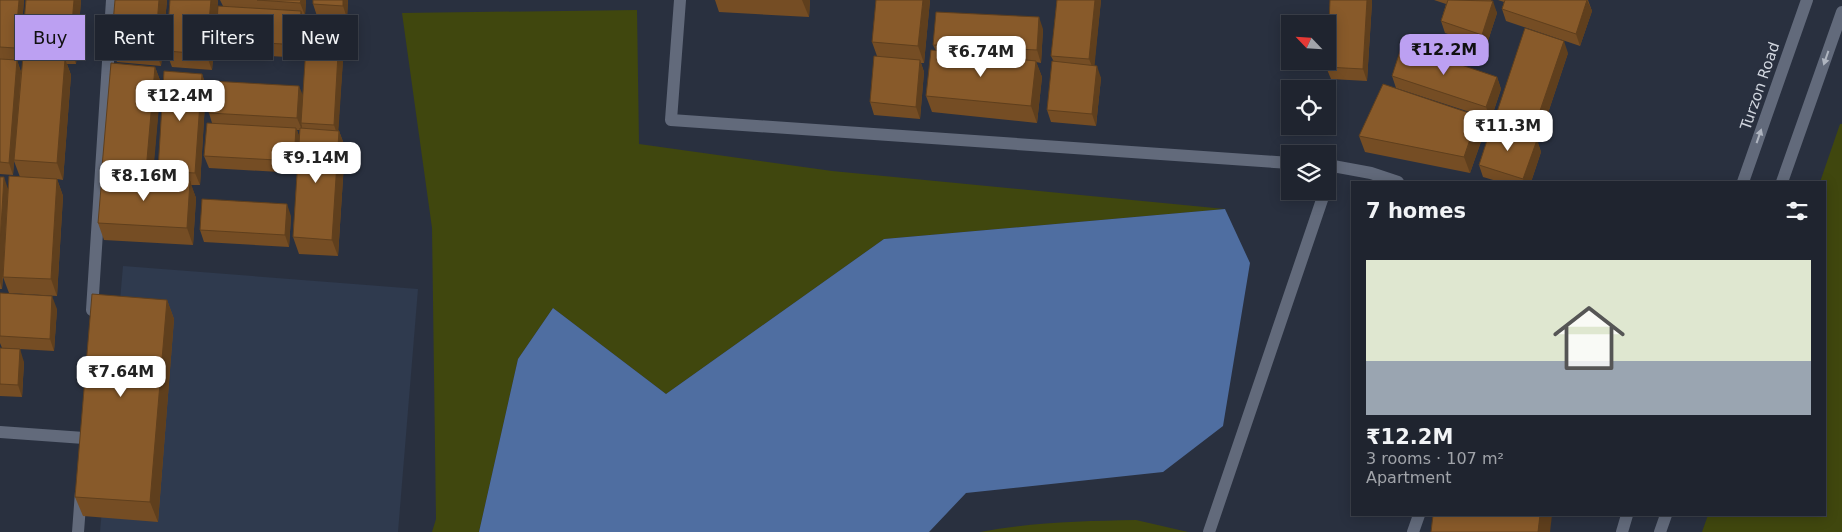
<!DOCTYPE html>
<html lang="en">
<head>
<meta charset="utf-8">
<style>
  body { margin:0; font-family:"DejaVu Sans",sans-serif; background:#272c37; color:#f1f3f6; height:100vh; display:flex; flex-direction:column; font-size:19px; white-space:nowrap }
  * { box-sizing:border-box; margin:0 }
  p { font-size:16px; color:#a1a4aa }
  .icon { flex:none; width:28px; height:28px; fill:none; stroke:currentColor; stroke-width:2; stroke-linecap:round; stroke-linejoin:round }
  .map { position:relative; flex:1; overflow:hidden }
  .panel { position:absolute; left:1351px; top:181px; width:475px; height:335px; display:flex; flex-direction:column; background:#1f242f; border-radius:0px; box-shadow:0 2px 12px #0003,0 0 0 1px #3c414b }
  .panel>* { flex:none }
  .top-card { position:absolute; left:15px; top:15px; width:475px; height:45px; display:flex; gap:10px }
  .needle { width:32px; rotate:295deg }
  .buttons { position:absolute; left:1281px; top:15px; display:grid; gap:10px }
  .buttons a { display:grid; place-items:center; width:55px; height:55px; border-radius:0px; background:#1f242f; box-shadow:0 2px 12px #0003,0 0 0 1px #3c414b; font-size:25px }
  .price { position:absolute; translate:-50% -42px; padding:0 11px; border-radius:10px; background:#fff; color:#222; font-size:16px; line-height:32px; filter:drop-shadow(0 1px 2px #0008) }
  .price::after { content:''; position:absolute; left:50%; top:30px; width:15px; height:11px; margin-left:-8px; background:inherit; clip-path:polygon(0 0,100% 0,50% 100%) }
  .price.active { background:#bca0f2; color:#111 }
  ul { padding:0; list-style:none }
  li { display:grid; align-content:center; gap:10px; height:265px; padding:0 15px }
  li span { display:grid; place-items:center; height:155px; border-radius:0px; color:#555 }
  li>.icon { margin-inline-start:auto }
  span .icon { width:90px; height:90px; fill:#fffc; stroke-width:1 }
  li b { font-size:21px }
  h2 { display:flex; justify-content:space-between; align-items:center; height:60px; padding:0 15px; font-size:21px }
  .chip { padding:0 18px; border-radius:0px; background:#1f242f; box-shadow:0 2px 12px #0003,0 0 0 1px #3c414b; font-size:18px; line-height:45px }
  .chip.active { background:#bca0f2; color:#111 }
  .map>svg:first-child { display:block }
  .built { fill:#2f3a4e }
  .green { fill:#40470e }
  .water { fill:#4f6ea1 }
  .lines { fill:none; stroke-linecap:round; stroke-linejoin:round }
  .lane { stroke:#626a7b; stroke-width:12 }
  .street { stroke:#626a7b; stroke-width:12 }
  .secondary { stroke:#626a7b; stroke-width:12 }
  .wall { fill:#754d24; fill-rule:evenodd }
  .shaded-wall { fill:#5f3f1d }
  .building { fill:#885a2a; stroke:#5f3f1d }
  .oneway { fill:#afb5c0 }
  .labels { text-anchor:middle; stroke-width:4; stroke-linejoin:round; paint-order:stroke }
  .street-label { font-size:15px; fill:#d0d5de; stroke:#29303f }
</style>
</head>
<body>
<div class="map">
<svg width="1842" height="532" viewBox="0 0 1842 532">
  <rect width="100%" height="100%" fill="#29303f"/>
  <polygon class="built" points="123,266 418,289 398,532 100,532"/>
  <g class="green">
    <polygon points="637,10 639,144 832,171 1225,209 884,239 666,394 553,308 518,359 479,532 432,532 436,519 432,228 402,13"/>
    <polygon points="1840,124 1842,124 1842,532 1702,532 1708,515 1825,515 1825,182 1820,182"/>
    <path d="M1136,520L1188,532H980C1032,522 1083,521 1136,520Z"/>
  </g>
  <polygon class="water" points="1225,209 1250,263 1223,426 1163,472 966,493 929,532 479,532 518,359 553,308 666,394 884,239"/>
  <g class="lines">
    <polyline class="lane" points="1413,532 1419,515"/>
    <g class="street">
      <polyline points="680,0 671,120 1290,163"/>
      <polyline points="1328,183 1333,166 1371,173 1398,182"/>
      <polyline points="92,310 112,0"/>
      <polyline points="0,432 84,438"/>
      <polyline points="78,532 81,492"/>
      <polyline points="1209,532 1325,191"/>
    </g>
    <g class="secondary">
      <polyline points="1743,182 1807,0"/>
      <polyline points="1782,182 1842,12"/>
      <polyline points="1622,532 1627,515"/>
      <polyline points="1660,532 1666,515"/>
    </g>
  </g>
  <g class="wall">
    <polygon points="0,0 24,0 19,60 17,60 21,72 26,56 22,44 26,0 81,0 76,64 67,64 71,75 63,180 57,179 63,196 57,296 9,293 3,277 5,254 2,289 0,289 0,177 8,189 52,179 20,177 14,161 13,175 0,174"/>
    <polygon points="167,0 161,66 117,62 111,46"/>
    <polygon points="218,0 212,70 172,67 166,51"/>
    <polygon points="220,0 306,0 305,15 302,15 305,23 303,58 220,53 216,40 223,6"/>
    <path d="M348,0L347,18H341L345,30L338,130L339,131L345,147L338,256L299,254L293,237L297,173L209,168L204,156L212,123L209,113L303,96L317,16L313,4ZM297,130H300L299,137Z"/>
    <polygon points="715,0 810,0 809,17 719,12"/>
    <polygon points="930,0 924,63 921,63 924,72 920,119 874,115 870,102 877,56 872,42"/>
    <polygon points="1057,0 1101,0 1094,66 1101,78 1096,126 1051,122 1047,110 1054,62 1051,56"/>
    <polygon points="1367,0 1372,0 1372,2 1367,81 1331,79 1326,67"/>
    <polygon points="1434,0 1491,0 1497,13 1486,47 1445,33 1441,21 1446,4"/>
    <polygon points="1498,0 1588,0 1592,11 1580,46 1506,21 1502,9 1504,2"/>
    <polygon points="1043,29 1041,63 1036,62 1042,77 1037,123 932,112 926,96 936,51 933,45"/>
    <polygon points="1568,53 1538,143 1541,152 1531,182 1500,182 1483,177 1479,165 1498,127 1495,118"/>
    <polygon points="155,67 161,83 152,179 161,180 158,171 202,74 206,86 200,185 191,185 196,198 193,245 104,240 98,223 105,176 102,167"/>
    <polygon points="1392,76 1497,77 1501,89 1491,119 1396,88"/>
    <polygon points="1478,116 1484,133 1470,173 1365,152 1359,136"/>
    <polygon points="291,216 289,247 204,242 200,230"/>
    <polygon points="0,293 57,309 54,351 2,348 0,343"/>
    <polygon points="167,300 174,319 158,522 83,516 75,497"/>
    <polygon points="0,348 24,362 22,397 0,396"/>
  </g>
  <g class="shaded-wall">
    <polygon points="19,0 24,0 19,60 15,48"/>
    <polygon points="74,0 81,0 76,64 70,48"/>
    <polygon points="159,0 167,0 161,66 155,49"/>
    <polygon points="211,0 218,0 212,70 206,54"/>
    <polygon points="301,0 306,0 305,15 300,3"/>
    <polygon points="343,0 348,0 347,18 343,6"/>
    <polygon points="802,0 810,0 809,17"/>
    <polygon points="923,0 930,0 924,63 918,46"/>
    <polygon points="1095,0 1101,0 1094,71 1089,59"/>
    <polygon points="1367,0 1372,0 1372,2 1367,81 1363,69"/>
    <polygon points="1587,0 1592,11 1580,46 1576,34"/>
    <polygon points="1493,1 1497,13 1486,47 1482,35"/>
    <polygon points="301,11 305,23 303,58 299,45"/>
    <polygon points="1039,17 1043,29 1041,63 1037,50"/>
    <polygon points="340,18 345,30 338,137 334,125"/>
    <polygon points="1564,41 1568,53 1538,143 1541,152 1531,182 1524,182 1523,179 1537,140 1533,131"/>
    <polygon points="65,59 71,75 63,180 57,163"/>
    <polygon points="17,60 21,72 13,175 9,163"/>
    <polygon points="920,60 924,72 920,119 916,107"/>
    <polygon points="1036,61 1042,77 1037,123 1031,106"/>
    <polygon points="1097,66 1101,78 1096,126 1092,114"/>
    <polygon points="155,67 161,83 152,187 146,171"/>
    <polygon points="202,74 206,86 200,185 195,173"/>
    <polygon points="1497,77 1501,89 1491,119 1486,107"/>
    <polygon points="299,86 304,98 301,123 302,126 302,130 297,118"/>
    <polygon points="1478,116 1484,133 1470,173 1464,157"/>
    <polygon points="296,128 301,140 299,173 294,161"/>
    <polygon points="339,131 345,147 338,256 332,240"/>
    <polygon points="4,177 8,189 2,289 0,282 0,244"/>
    <polygon points="57,179 63,196 57,296 51,279"/>
    <polygon points="190,181 196,198 193,245 187,228"/>
    <polygon points="287,204 291,216 289,247 285,235"/>
    <polygon points="52,296 57,309 54,351 50,339"/>
    <polygon points="167,300 174,319 158,522 150,502"/>
    <polygon points="20,349 24,362 22,397 18,385"/>
    <polygon points="1540,515 1552,515 1550,532 1538,532"/>
  </g>
  <g class="building">
    <polygon points="0,0 19,0 15,48 0,47"/>
    <polygon points="26,0 74,0 70,48 22,44"/>
    <polygon points="115,0 159,0 155,49 111,46"/>
    <polygon points="170,0 211,0 206,54 166,51"/>
    <polygon points="257,0 301,0 300,3"/>
    <polygon points="313,0 343,0 343,6 313,4"/>
    <polygon points="876,0 923,0 918,46 872,42"/>
    <polygon points="1057,0 1095,0 1089,59 1051,56"/>
    <polygon points="1330,0 1367,0 1363,69 1326,67 1326,61 1328,61 1328,45"/>
    <polygon points="1448,0 1493,1 1482,35 1441,21"/>
    <polygon points="1505,0 1587,0 1576,34 1502,9"/>
    <polygon points="218,6 301,11 299,45 216,40"/>
    <polygon points="936,12 1039,17 1037,50 933,45"/>
    <polygon points="308,16 340,18 334,125 301,123"/>
    <polygon points="1525,28 1564,41 1533,131 1495,118"/>
    <polygon points="1402,45 1497,77 1486,107 1392,76"/>
    <polygon points="931,50 1036,61 1031,106 926,96"/>
    <polygon points="23,56 65,59 57,163 14,160"/>
    <polygon points="874,56 920,60 916,107 870,102"/>
    <polygon points="0,59 17,60 9,163 0,162"/>
    <polygon points="1052,61 1097,66 1092,114 1047,110"/>
    <polygon points="111,63 155,67 146,171 102,167"/>
    <polygon points="164,71 202,74 195,173 158,171"/>
    <polygon points="211,81 299,86 297,118 209,113"/>
    <polygon points="1383,84 1478,116 1464,157 1359,136"/>
    <polygon points="207,123 296,128 294,161 204,156"/>
    <polygon points="1492,125 1537,140 1523,179 1479,165"/>
    <polygon points="300,128 339,131 332,240 293,237"/>
    <polygon points="9,176 57,179 51,279 3,277"/>
    <polygon points="102,176 190,181 187,228 98,223"/>
    <polygon points="0,177 4,177 0,244"/>
    <polygon points="202,199 287,204 285,235 200,230"/>
    <polygon points="0,293 52,296 50,339 0,336"/>
    <polygon points="92,294 167,300 150,502 75,497"/>
    <polygon points="0,348 20,349 18,385 0,384"/>
    <polygon points="1433,515 1540,515 1538,532 1431,532"/>
  </g>
  <defs><path id="oneway-solid" d="M-6-.8H1V-3.2L6.5 0L1 3.2V.8H-6Z" transform="scale(1.25)"/></defs>
  <g class="oneway">
    <use href="#oneway-solid" transform="translate(1826 58) rotate(109)"/>
    <use href="#oneway-solid" transform="translate(1759 136) rotate(-71)"/>
  </g>
  <g class="labels">
    <g class="street-label">
      <text transform="translate(1760 86) rotate(-71)" y="5">Turzon Road</text>
    </g>
  </g>
</svg>
<div class="buttons">
<a><svg class="needle" viewBox="-14 -14 28 28"><path d="M0-13l5 13h-10z" fill="#e53935"/><path d="M0 13l5-13h-10z" fill="#a1a4aa"/></svg></a>
<a><svg class="icon" aria-label="locate" viewBox="0 0 24 24"><circle cx="12" cy="12" r="6"/><path d="M12 2v4M12 18v4M2 12h4M18 12h4"/></svg></a>
<a><svg class="icon" aria-label="layers" viewBox="0 0 24 24"><path d="M12 4l9 5-9 5-9-5zM3 14l9 5 9-5"/></svg></a>
</div>
<b class="price active" style="left:1444px;top:76px">₹12.2M</b>
<b class="price" style="left:981px;top:78px">₹6.74M</b>
<b class="price" style="left:180px;top:122px">₹12.4M</b>
<b class="price" style="left:1508px;top:152px">₹11.3M</b>
<b class="price" style="left:316px;top:184px">₹9.14M</b>
<b class="price" style="left:144px;top:202px">₹8.16M</b>
<b class="price" style="left:121px;top:398px">₹7.64M</b>
<div class="top-card">
<a class="chip active">Buy</a>
<a class="chip">Rent</a>
<a class="chip">Filters</a>
<a class="chip">New</a>
</div>
<section class="panel">
<h2>7 homes<svg class="icon" aria-label="filters" viewBox="0 0 24 24"><path d="M4 7h16M4 17h16"/><circle cx="9" cy="7" r="2"/><circle cx="15" cy="17" r="2"/></svg></h2>
<ul>
<li><span style="background:linear-gradient(#dfe7d0 65%,#9aa5b1 0)"><svg class="icon" aria-label="home" viewBox="0 0 24 24"><path d="M3 11l9-7 9 7M6 9v11h12V9"/></svg></span><div><b>₹12.2M</b><p>3 rooms · 107 m²</p><p>Apartment</p></div></li>
</ul>
</section>
</div>
</body>
</html>
